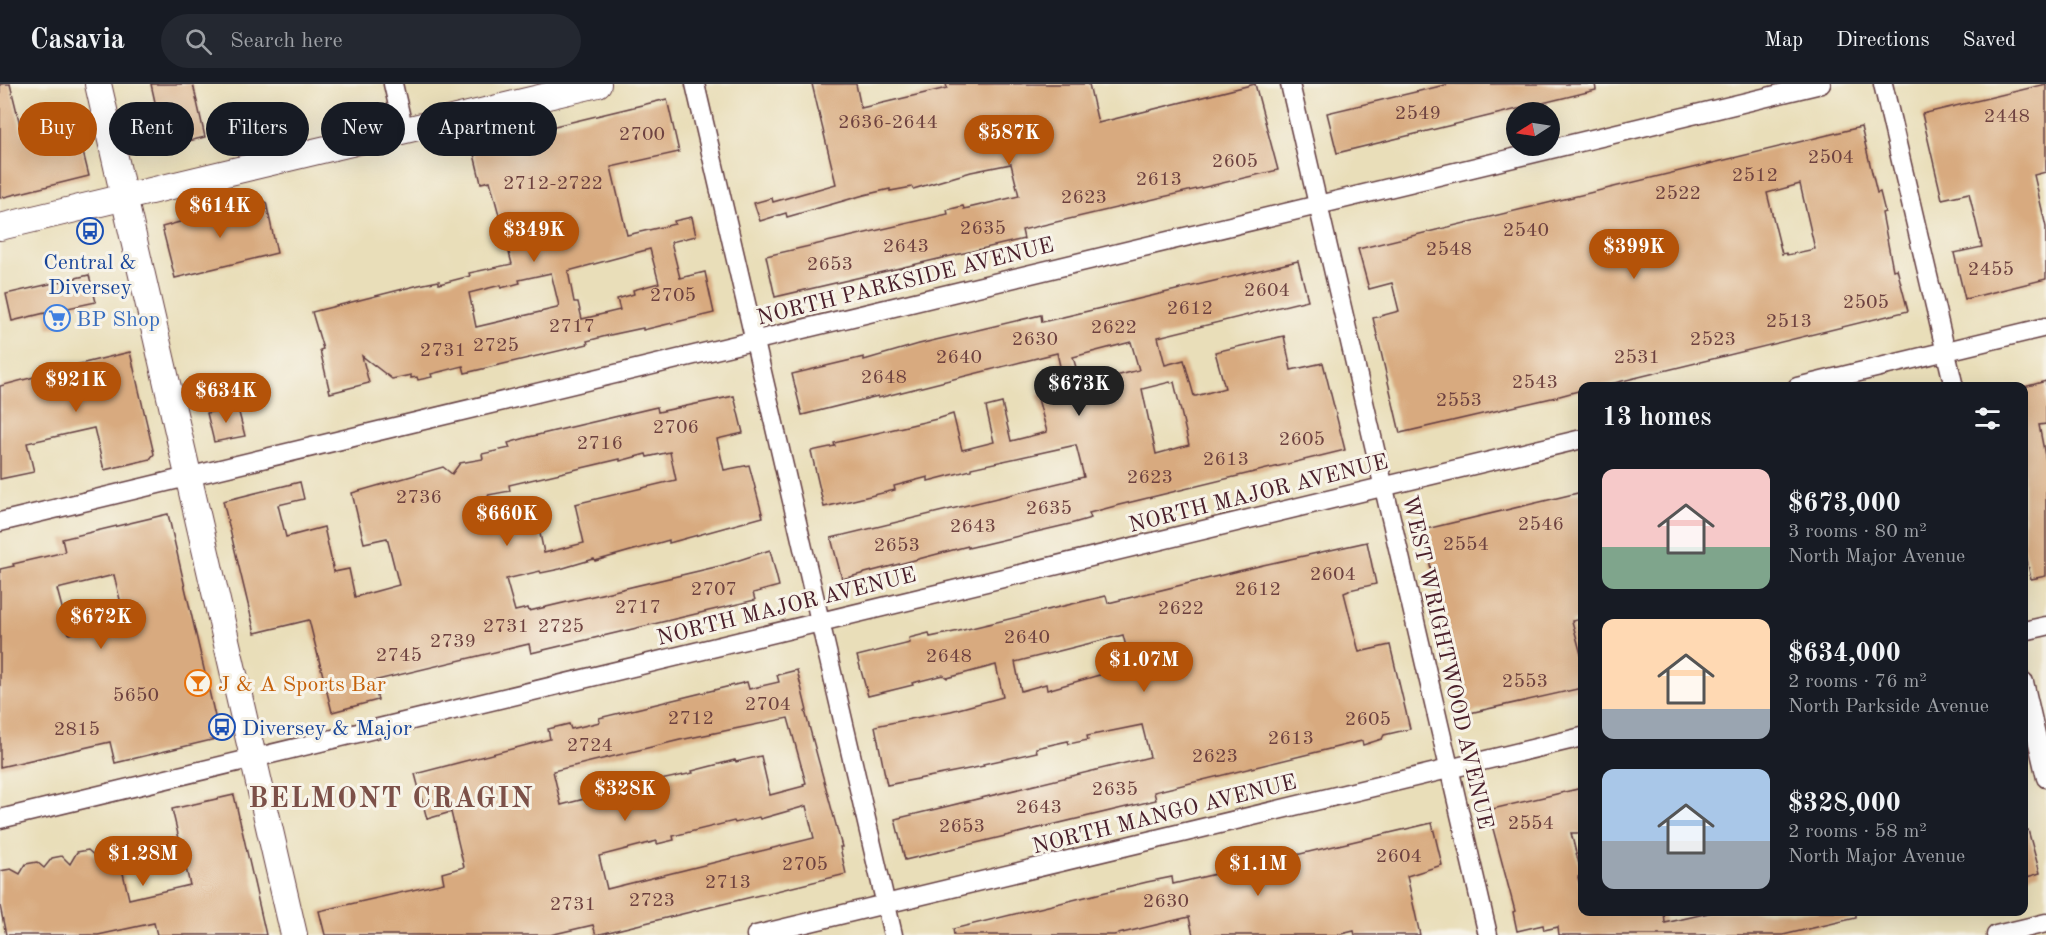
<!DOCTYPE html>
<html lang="en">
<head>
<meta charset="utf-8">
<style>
  body { margin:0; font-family:"Old Standard TT",serif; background:#242831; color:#f1f3f6; height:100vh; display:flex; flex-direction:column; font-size:22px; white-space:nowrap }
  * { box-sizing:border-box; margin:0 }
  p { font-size:20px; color:#9ea1a6 }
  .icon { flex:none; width:33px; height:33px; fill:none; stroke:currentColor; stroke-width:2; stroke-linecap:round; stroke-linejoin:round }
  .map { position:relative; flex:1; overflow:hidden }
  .panel { position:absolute; left:1578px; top:298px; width:450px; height:534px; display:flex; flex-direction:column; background:#171b24; border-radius:12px; box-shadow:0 6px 24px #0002 }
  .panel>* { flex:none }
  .top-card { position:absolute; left:18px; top:18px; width:570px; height:54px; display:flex; gap:12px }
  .needle { width:39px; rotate:258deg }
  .controls { position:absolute; left:1506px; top:18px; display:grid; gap:12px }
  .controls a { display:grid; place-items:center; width:54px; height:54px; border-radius:50%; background:#171b24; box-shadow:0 6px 24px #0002; font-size:30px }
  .price { position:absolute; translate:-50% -51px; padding:0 14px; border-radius:21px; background:#b45309; color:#fff; font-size:20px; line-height:39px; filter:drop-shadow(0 2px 3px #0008) }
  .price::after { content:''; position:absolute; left:50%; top:36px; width:18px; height:14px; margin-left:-9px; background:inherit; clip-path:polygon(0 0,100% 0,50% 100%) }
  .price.selected { background:#222; color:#fff }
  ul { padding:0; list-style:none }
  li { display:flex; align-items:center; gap:18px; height:150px; padding:0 24px }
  li span { display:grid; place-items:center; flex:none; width:168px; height:120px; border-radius:12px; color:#555 }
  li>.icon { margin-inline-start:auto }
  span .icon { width:72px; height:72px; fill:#fffc; stroke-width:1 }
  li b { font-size:26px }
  h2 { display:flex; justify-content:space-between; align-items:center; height:72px; padding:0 24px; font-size:26px }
  .tag { padding:0 21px; border-radius:27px; background:#171b24; box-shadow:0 6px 24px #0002; font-size:21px; line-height:54px }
  .tag.selected { background:#b45309; color:#fff }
  header { display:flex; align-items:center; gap:36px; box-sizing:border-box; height:84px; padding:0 30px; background:#171b24; border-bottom:2px solid #363941 }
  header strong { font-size:28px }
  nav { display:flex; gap:33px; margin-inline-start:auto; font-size:21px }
  .search { width:420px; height:54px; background:#242831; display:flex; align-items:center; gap:15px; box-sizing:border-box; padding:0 21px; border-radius:33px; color:#9ea1a6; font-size:22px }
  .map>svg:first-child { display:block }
  .building { fill:#d8aa7f; fill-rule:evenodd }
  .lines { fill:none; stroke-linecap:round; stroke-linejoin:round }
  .street-casing { stroke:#623c40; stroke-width:21 }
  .secondary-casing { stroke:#623c40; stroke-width:28 }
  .street { stroke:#fff; stroke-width:18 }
  .secondary { stroke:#fff; stroke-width:26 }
  .labels { text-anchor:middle; stroke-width:6; stroke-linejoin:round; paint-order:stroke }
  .number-label { font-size:20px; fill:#6e4240 }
  .transit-label { font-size:22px; fill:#164399; stroke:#f7f3e8 }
  .street-label { font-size:22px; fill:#4a1f2b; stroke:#f7f3e8 }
  .shop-label { font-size:22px; fill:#366cbe; stroke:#f7f3e8; text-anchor:start }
  .food-label { font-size:22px; fill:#c56008; stroke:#f7f3e8; text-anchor:start }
  .district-label { font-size:28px; font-weight:bold; letter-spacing:1.5px; fill:#7c5048; stroke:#f7f3e8 }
</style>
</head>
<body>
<header>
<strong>Casavia</strong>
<div class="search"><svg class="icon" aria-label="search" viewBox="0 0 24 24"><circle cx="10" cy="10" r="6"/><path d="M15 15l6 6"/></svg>Search here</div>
<nav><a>Map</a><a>Directions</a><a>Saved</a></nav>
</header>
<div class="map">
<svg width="2046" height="851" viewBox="0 0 2046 851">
  <rect width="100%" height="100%" fill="#f7f3e8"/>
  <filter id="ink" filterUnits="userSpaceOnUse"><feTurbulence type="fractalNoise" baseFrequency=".0167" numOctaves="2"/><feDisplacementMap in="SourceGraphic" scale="12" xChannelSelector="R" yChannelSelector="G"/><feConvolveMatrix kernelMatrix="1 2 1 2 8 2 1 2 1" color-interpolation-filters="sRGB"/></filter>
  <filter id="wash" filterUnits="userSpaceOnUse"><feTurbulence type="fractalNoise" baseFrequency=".008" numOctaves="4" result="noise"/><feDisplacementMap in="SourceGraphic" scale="24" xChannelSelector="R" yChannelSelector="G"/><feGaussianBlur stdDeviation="1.35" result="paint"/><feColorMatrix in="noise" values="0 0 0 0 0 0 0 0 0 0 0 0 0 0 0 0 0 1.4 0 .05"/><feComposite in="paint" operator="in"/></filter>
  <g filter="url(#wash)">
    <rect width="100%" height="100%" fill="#e9deb9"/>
    <g id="blocks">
      <g class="building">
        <polygon points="0,0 10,0 22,49 75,36 89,92 0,114"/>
        <polygon points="151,0 193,0 205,53 165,63"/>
        <polygon points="812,0 856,0 861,24 947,4 946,0 1089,0 1098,39 1255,0 1278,86 1022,146 1024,155 775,213 766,172 948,130 947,126 963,122 964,125 1019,112 1011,80 971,88 913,105 912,103 890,107 890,105 864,111 787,133 786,129 760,137 754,119 772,114 773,118 836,100"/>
        <polygon points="1449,0 1595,0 1596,6 1337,69 1327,29"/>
        <polygon points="2046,0 2046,88 2034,91 2046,143 2046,195 1965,215 1954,169 1982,163 1969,109 1942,115 1922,30"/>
        <path d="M667,15L679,68L611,83L627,151L675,140L674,137L692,133L696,152L671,158L680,194L705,188L714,229L643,246V244L610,251L587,257L588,260L465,289L463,282L431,290L432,293L418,296L417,293L411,294V291L392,295L362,272L369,299L330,309L320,266L323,265L312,228L419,201L439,197V200L470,192L469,189L512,180L490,97L481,99L472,62ZM650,165L659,199L633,206L634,210L617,215L620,226L582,235L578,218H574L568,187ZM551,189L559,222L557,224L476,243L469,209L501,201V204L520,199L519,196Z"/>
        <path d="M1861,43L1877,109L1880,108L1885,128L1882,129L1893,186L1897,185L1908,227L1606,301L1582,303V306L1556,313L1400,349L1373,234L1399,227L1392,199L1369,205L1358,165ZM1800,100L1815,165L1787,171L1786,169L1782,170L1767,109Z"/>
        <polygon points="266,118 277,169 175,194 162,143 240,121 241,123"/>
        <path d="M1298,177L1308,216L1158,253L1165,281L1184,276L1194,312H1196L1225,304L1215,268L1284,252L1291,286L1323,279L1345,366L1119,421L1089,429L1091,434L1070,440L968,464V462L842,495L831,454L1084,393L1076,361L971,384V386L928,397V393L894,402L895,406L824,423L811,367L835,362L834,359L937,335L953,330L962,366L994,358L986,323L1002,319L1011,357L1047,348L1037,311L1065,304L1057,269L878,314V312L802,331L792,290L864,273V276L919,260L1041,231L1042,238ZM1131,258L1139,286L1081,301L1073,273ZM1170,298L1171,299L1174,298L1189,361L1156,370L1142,305Z"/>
        <polygon points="89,191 96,218 63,225 66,241 49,245 45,229 12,237 6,210"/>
        <polygon points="130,268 154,370 150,375 104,386 94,344 27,359 34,388 0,395 0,302 38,292 38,290"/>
        <polygon points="2046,297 2046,340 2039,341 2046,377 2046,492 2031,495 2024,461 2024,303"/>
        <path d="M734,312L743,349L717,355L724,386L749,381L763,433L669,459V456L595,477L594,475L560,485L541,489L540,487L506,495L515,527L528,524L529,527L724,481L770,466L779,502L753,509L755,516L531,569L529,560L373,597L378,616L332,628L309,536L255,549L223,417L300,398L304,415L278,421L286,453L324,443L334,488L349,485L355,513L399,501L387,454L364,459L352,409L443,383L452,390L460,379L483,375L482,370L510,364L508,359L529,353L657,323L658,328ZM670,368L676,396L575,420L584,459L544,469L536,430L495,440L488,411L510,407L509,401L620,375V377L646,370L647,373Z"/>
        <polygon points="237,321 245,352 214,358 207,329"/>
        <polygon points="1582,408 1582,535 1572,537 1582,574 1582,604 1465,630 1422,446"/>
        <path d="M168,430L220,654L115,679L110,658L0,683V485L14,482L13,480L65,468L62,455ZM114,491L125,536L69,550L57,505Z"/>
        <path d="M1367,458L1376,500L1349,506V507L1344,509L1359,568L1390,561L1410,645L1384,651L1382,655L1363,661L1362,657L1154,708L1156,716L905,776L895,735L1150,673L1142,641L1087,652L1088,656L1069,660L1068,657L1036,664L1037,668L983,680L984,682L887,701L875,642L951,627L1003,613L996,581L947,594L943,591L912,599L913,601L868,612L857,572L910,559L909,554L929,549L930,553L959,547L1106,512L1108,519L1263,481ZM1123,551L1131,582L1047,606L1046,600L1021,607L1015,578Z"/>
        <path d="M797,586L807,627H805L842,763H840L846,790L596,851L593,841L550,851H325L319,827L444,799L442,789L464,783L451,728L427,735L415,690L550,655L548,645L569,640L571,645L600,638L599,634L747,598L749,605L779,598L777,591ZM788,634L806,699L803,700L804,702L770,711L761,672L736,678L735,676L692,687L693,689L642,700V702L611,711V708L561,721L553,687L680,656ZM806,722L814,754L607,805L599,772L657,757V760L674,756L673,752L734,737L735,739L759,733L760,735Z"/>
        <polygon points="1582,704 1582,749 1571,749 1582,792 1578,793 1582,811 1582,828 1664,828 1665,839 1713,828 1856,828 1856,834 1783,851 1559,851 1558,843 1544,846 1543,841 1517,847 1513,828 1515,827 1488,726"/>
        <polygon points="234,711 266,851 157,851 154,839 98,851 6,851 0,822 0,787 11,785 20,790 26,780 37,778 44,784 52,774 62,772 70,780 77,768 88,766 97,774 102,762 116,759 129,815 190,801 172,725"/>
        <polygon points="1432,739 1442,781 1407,792 1420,851 1355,851 1354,847 1337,851 1193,851 1189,833 1114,851 954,851 953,845 1147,798 1172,793 1173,800"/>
        <polygon points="2028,746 2040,789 2024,794 2024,747"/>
      </g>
    </g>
  </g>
  <g filter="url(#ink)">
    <use href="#blocks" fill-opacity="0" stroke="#623c40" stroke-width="1.5"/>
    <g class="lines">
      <defs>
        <g id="street">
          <polyline points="393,0 404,47"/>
          <polyline points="695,0 893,851"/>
          <polyline points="1290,0 1488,851"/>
          <polyline points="1883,0 1954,303"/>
          <polyline points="1797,303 2046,243"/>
          <polyline points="0,438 1821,0"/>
          <polyline points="2024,547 2046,542"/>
          <polyline points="2024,598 2046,694"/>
          <polyline points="0,735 1582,355"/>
          <polyline points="756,851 1582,653"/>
          <polyline points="1996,851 2046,839"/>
        </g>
        <g id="secondary">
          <polyline points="98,0 294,851"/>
          <polyline points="0,143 598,0"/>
        </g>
      </defs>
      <use href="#street" class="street-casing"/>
      <use href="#secondary" class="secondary-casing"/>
      <use href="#street" class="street"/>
      <use href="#secondary" class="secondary"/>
    </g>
  </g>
  <defs>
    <symbol id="bus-ring" viewBox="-11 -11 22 22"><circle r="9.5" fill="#f7f3e8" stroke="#1a4fb4" stroke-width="1.5"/><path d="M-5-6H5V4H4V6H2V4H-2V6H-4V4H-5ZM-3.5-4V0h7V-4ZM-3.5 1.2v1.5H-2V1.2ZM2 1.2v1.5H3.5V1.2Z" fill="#1a4fb4"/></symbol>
    <symbol id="supermarket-ring" viewBox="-11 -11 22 22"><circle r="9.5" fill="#f7f3e8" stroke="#3f7fe0" stroke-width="1.5"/><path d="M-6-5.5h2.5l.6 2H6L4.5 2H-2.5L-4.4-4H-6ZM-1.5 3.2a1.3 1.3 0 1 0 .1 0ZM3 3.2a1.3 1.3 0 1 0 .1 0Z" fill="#3f7fe0"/></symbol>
    <symbol id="bar-ring" viewBox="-11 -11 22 22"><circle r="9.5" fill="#f7f3e8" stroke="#e8710a" stroke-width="1.5"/><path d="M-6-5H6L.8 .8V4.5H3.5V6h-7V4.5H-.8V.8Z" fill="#e8710a"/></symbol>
  </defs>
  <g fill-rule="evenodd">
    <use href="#bus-ring" x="75" y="132" width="30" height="30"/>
    <use href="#supermarket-ring" x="42" y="219" width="30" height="30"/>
    <use href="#bar-ring" x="183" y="584" width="30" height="30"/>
    <use href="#bus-ring" x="207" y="628" width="30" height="30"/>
  </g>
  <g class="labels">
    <g class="number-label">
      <text x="1418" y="35">2549</text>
      <text x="2007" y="38">2448</text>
      <text x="888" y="44">2636-2644</text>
      <text x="642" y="56">2700</text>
      <text x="1831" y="79">2504</text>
      <text x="1235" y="83">2605</text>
      <text x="1755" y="97">2512</text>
      <text x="1159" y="101">2613</text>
      <text x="553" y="105">2712-2722</text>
      <text x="1678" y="115">2522</text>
      <text x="1084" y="119">2623</text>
      <text x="983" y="150">2635</text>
      <text x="1526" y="152">2540</text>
      <text x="906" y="168">2643</text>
      <text x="1449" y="171">2548</text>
      <text x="830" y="186">2653</text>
      <text x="1991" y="191">2455</text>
      <text x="1267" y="212">2604</text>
      <text x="673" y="217">2705</text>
      <text x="1866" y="224">2505</text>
      <text x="1190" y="230">2612</text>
      <text x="1789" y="243">2513</text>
      <text x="572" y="248">2717</text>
      <text x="1114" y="249">2622</text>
      <text x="1035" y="261">2630</text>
      <text x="1713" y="261">2523</text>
      <text x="496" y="267">2725</text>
      <text x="443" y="272">2731</text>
      <text x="959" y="279">2640</text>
      <text x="1637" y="279">2531</text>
      <text x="884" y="299">2648</text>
      <text x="1535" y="304">2543</text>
      <text x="1459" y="322">2553</text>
      <text x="676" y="349">2706</text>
      <text x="1302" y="361">2605</text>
      <text x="600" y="365">2716</text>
      <text x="1226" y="381">2613</text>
      <text x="1150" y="399">2623</text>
      <text x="419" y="419">2736</text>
      <text x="1049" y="430">2635</text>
      <text x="1541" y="446">2546</text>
      <text x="973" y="448">2643</text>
      <text x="1466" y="466">2554</text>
      <text x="897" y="467">2653</text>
      <text x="1333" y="496">2604</text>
      <text x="714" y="511">2707</text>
      <text x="1258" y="511">2612</text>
      <text x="638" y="529">2717</text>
      <text x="1181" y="530">2622</text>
      <text x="506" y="548">2731</text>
      <text x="561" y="548">2725</text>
      <text x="1027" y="559">2640</text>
      <text x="453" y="563">2739</text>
      <text x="399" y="577">2745</text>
      <text x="949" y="578">2648</text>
      <text x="1525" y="603">2553</text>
      <text x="136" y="617">5650</text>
      <text x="768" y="626">2704</text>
      <text x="691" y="640">2712</text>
      <text x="1368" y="641">2605</text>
      <text x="77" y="651">2815</text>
      <text x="1291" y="660">2613</text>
      <text x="590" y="667">2724</text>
      <text x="1215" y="678">2623</text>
      <text x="1115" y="711">2635</text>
      <text x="1039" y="729">2643</text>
      <text x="1531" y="745">2554</text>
      <text x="962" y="748">2653</text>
      <text x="1399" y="778">2604</text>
      <text x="805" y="786">2705</text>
      <text x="728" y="804">2713</text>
      <text x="652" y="822">2723</text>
      <text x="1166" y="823">2630</text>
      <text x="573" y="826">2731</text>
    </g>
    <g class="transit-label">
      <text x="90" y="185">Central &amp;<tspan x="90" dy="25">Diversey</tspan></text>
      <text x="242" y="651" text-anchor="start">Diversey &amp; Major</text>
    </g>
    <g class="street-label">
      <text transform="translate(905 196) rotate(-14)" y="8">NORTH PARKSIDE AVENUE</text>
      <text transform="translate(1258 408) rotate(-14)" y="8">NORTH MAJOR AVENUE</text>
      <text transform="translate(786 521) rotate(-14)" y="8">NORTH MAJOR AVENUE</text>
      <text transform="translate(1449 578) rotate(77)" y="8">WEST WRIGHTWOOD AVENUE</text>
      <text transform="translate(1164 729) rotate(-14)" y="8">NORTH MANGO AVENUE</text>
    </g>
    <g class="shop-label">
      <text x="76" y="242">BP Shop</text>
    </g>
    <g class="food-label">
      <text x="218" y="607">J &amp; A Sports Bar</text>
    </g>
    <g class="district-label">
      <text x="391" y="723">BELMONT CRAGIN</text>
    </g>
  </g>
</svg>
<div class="controls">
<a><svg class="needle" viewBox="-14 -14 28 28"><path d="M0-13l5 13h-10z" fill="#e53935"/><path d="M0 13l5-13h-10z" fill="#9ea1a6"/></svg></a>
</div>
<b class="price" style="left:1009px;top:82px">$587K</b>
<b class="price" style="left:220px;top:155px">$614K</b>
<b class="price" style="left:534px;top:179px">$349K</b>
<b class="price" style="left:1634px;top:196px">$399K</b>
<b class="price" style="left:76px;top:329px">$921K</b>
<b class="price selected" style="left:1079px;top:333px">$673K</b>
<b class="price" style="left:226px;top:340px">$634K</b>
<b class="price" style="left:507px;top:463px">$660K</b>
<b class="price" style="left:101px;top:566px">$672K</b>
<b class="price" style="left:1144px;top:609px">$1.07M</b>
<b class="price" style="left:625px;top:738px">$328K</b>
<b class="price" style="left:143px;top:803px">$1.28M</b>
<b class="price" style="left:1258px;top:813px">$1.1M</b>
<div class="top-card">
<a class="tag selected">Buy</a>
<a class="tag">Rent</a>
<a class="tag">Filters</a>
<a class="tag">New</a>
<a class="tag">Apartment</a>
</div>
<section class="panel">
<h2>13 homes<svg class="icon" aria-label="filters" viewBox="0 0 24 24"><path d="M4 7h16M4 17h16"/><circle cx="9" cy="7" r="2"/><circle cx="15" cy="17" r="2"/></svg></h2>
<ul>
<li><span style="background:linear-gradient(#f6c9c9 65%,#7fa58c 0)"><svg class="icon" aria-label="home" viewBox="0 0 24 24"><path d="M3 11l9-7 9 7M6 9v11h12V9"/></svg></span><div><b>$673,000</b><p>3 rooms · 80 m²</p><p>North Major Avenue</p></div></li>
<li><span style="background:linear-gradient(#ffd9b3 75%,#9aa5b1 0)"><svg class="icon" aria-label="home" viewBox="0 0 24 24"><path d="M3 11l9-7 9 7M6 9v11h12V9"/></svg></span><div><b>$634,000</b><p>2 rooms · 76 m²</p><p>North Parkside Avenue</p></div></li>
<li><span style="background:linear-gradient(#a9c7e8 60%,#9aa5b1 0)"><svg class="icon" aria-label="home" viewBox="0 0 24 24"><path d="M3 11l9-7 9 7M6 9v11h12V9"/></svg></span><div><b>$328,000</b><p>2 rooms · 58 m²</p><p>North Major Avenue</p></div></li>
</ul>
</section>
</div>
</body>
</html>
